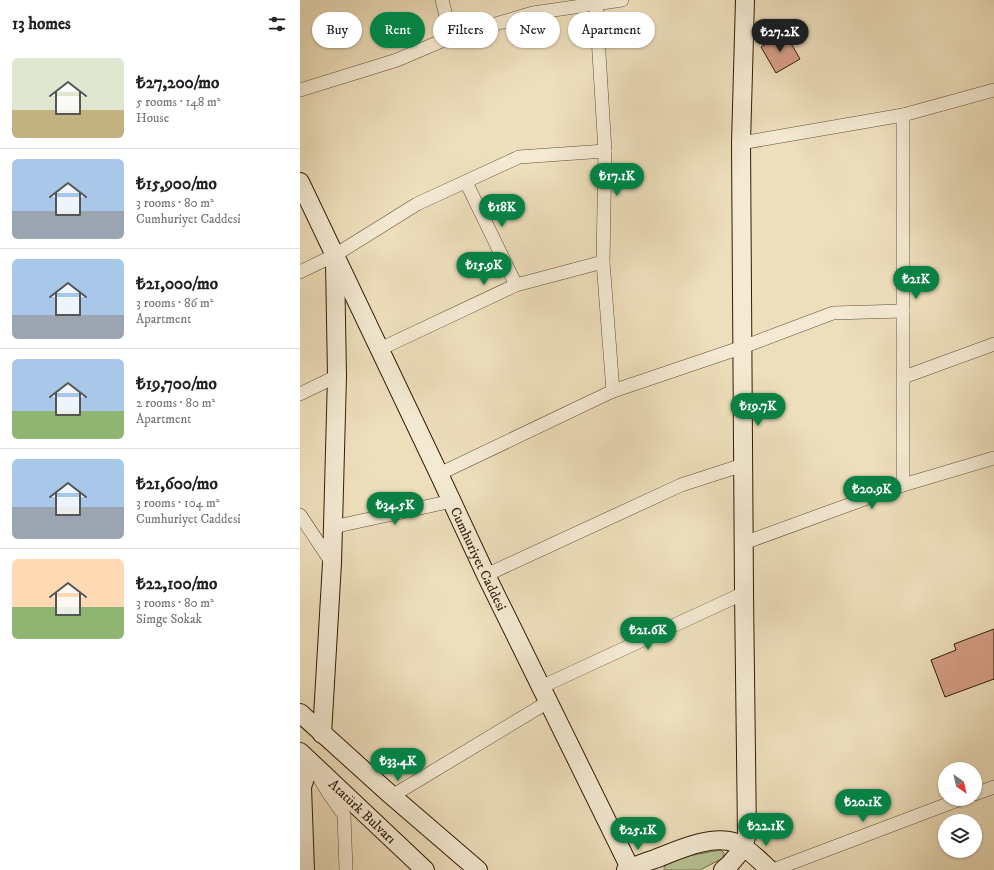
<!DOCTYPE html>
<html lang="en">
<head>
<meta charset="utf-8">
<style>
  body { margin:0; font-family:"IM FELL DW Pica",serif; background:#f6f6f6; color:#202124; height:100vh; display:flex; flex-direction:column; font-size:15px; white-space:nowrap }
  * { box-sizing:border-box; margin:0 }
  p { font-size:13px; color:#757577 }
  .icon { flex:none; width:22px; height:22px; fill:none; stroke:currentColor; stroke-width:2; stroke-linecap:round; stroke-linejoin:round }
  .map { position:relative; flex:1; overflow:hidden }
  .details { display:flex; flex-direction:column; background:#fff; width:300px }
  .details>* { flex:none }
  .hud { position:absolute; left:12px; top:12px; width:380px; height:36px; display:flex; gap:8px }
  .needle { width:26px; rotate:146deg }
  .tools { position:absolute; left:638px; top:762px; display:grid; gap:8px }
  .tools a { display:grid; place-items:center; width:44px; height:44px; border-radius:50%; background:#fff; box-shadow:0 1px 3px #0004; font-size:20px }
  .price { position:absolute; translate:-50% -34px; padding:0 9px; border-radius:14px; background:#0b8043; color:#fff; font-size:13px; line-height:26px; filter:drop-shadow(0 1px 2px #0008) }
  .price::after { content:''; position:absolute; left:50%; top:24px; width:12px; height:9px; margin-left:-6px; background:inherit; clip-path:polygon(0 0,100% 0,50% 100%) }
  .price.active { background:#222; color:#fff }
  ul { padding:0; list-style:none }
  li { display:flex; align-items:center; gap:12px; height:100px; padding:0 12px }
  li+li { border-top:1px solid #e0e0e0 }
  li span { display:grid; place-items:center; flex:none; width:112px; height:80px; border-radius:6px; color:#555 }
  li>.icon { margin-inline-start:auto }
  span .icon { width:48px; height:48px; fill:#fffc; stroke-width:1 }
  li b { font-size:17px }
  h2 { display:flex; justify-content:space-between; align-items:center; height:48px; padding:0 12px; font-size:17px }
  .chip { padding:0 14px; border-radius:18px; background:#fff; box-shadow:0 1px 3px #0004; font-size:14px; line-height:36px }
  .chip.active { background:#0b8043; color:#fff }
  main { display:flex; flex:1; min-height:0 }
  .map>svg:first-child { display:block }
  .green { fill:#b7c292; stroke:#74704c }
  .building { fill:#d69e86; stroke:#311d05 }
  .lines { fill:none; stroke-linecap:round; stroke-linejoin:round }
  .street-casing { stroke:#604e33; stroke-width:14 }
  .secondary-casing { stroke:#311d05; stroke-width:20 }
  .street { stroke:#f4ead3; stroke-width:13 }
  .secondary { stroke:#f4ead3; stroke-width:18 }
  .labels { text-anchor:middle; stroke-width:3.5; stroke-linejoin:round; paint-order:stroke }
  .street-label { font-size:14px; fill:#311d05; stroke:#f4ead3 }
</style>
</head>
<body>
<main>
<section class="details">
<h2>13 homes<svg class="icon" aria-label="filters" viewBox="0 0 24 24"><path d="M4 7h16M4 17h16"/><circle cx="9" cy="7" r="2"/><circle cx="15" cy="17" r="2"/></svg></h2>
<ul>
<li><span style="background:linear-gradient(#dfe7d0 65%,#c2b280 0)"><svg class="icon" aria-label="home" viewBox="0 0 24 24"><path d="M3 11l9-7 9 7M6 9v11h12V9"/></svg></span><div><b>₺27,200/mo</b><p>5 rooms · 148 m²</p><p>House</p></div></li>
<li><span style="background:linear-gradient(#a9c7e8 65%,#9aa5b1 0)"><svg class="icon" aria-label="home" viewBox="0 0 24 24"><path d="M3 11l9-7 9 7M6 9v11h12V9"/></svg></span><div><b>₺15,900/mo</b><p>3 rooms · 80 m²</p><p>Cumhuriyet Caddesi</p></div></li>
<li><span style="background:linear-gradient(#a9c7e8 70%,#9aa5b1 0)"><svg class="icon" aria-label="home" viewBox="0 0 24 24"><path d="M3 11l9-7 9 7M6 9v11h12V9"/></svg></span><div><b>₺21,000/mo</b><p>3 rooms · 86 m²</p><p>Apartment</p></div></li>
<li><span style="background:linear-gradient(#a9c7e8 65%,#8fb573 0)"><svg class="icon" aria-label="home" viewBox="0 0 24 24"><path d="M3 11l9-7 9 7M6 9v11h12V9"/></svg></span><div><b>₺19,700/mo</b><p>2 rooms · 80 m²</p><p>Apartment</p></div></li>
<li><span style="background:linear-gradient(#a9c7e8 60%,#9aa5b1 0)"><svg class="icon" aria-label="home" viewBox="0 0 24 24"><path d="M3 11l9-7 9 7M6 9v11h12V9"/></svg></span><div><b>₺21,600/mo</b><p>3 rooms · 104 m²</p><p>Cumhuriyet Caddesi</p></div></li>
<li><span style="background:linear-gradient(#ffd9b3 60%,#8fb573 0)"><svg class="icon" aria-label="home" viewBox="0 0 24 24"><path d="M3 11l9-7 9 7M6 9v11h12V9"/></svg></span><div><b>₺22,100/mo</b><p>3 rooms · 80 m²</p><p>Simge Sokak</p></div></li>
</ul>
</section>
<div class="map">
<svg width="694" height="870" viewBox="0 0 694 870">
  <rect width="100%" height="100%" fill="#eedfbc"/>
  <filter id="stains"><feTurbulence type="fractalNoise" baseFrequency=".005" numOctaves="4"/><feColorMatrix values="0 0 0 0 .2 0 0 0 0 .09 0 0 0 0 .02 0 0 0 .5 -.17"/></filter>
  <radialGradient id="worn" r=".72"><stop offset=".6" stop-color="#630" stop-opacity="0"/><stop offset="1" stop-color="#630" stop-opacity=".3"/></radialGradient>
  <polygon class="green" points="420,850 422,851 424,853 423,858 400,870 364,870 364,868 366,865 372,859"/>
  <g class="building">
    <polygon points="485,33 500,59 476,73 461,47"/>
    <polygon points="694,629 694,679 645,697 631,660 656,650 654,644"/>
  </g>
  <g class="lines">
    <defs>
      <g id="street">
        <polyline points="142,0 151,37"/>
        <polyline points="296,4 305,151 303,262 313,391"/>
        <polyline points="0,90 97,60 151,37 233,13 322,0"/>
        <polyline points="603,115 603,485"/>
        <polyline points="441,143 603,115 694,90"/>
        <polyline points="166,182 216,285"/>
        <polyline points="0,272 35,255 117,204 219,157 305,151"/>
        <polyline points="80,349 216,285 303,262"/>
        <polyline points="604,377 694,344"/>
        <polyline points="0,394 37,376"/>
        <polyline points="139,474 313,391 443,347 533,313 603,311"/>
        <polyline points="0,515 32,563"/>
        <polyline points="33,527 152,501"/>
        <polyline points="444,543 603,485 694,458"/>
        <polyline points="186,575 381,485 443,465"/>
        <polyline points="241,687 444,593"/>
        <polyline points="17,774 29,794 44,815 46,870"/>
        <polyline points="675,794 694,787"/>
        <polyline points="92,796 248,702"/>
        <polyline points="473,870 661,799"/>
      </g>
      <g id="secondary">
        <path id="s1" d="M0,182L139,474L186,575L330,868"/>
        <polyline points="0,713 92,796 178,870"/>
        <polyline points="22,734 32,563 37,376 35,262"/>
        <path id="s2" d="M0,752L125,870"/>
        <polyline points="5,870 2,787 10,762"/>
        <path d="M326,870C335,866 345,862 355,859C378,850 412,834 436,843C447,847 461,862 470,870"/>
        <polyline points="423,870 430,864 440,852 447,835 444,593 441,143 445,0"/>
      </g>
    </defs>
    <use href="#street" class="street-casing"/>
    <use href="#secondary" class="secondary-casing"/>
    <use href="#street" class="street"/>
    <use href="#secondary" class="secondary"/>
  </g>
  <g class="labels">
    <g class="street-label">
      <text dy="5" stroke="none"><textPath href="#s1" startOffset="417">Cumhuriyet Caddesi</textPath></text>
      <text dy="5" stroke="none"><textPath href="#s2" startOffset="86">Atatürk Bulvarı</textPath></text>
    </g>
  </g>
  <rect width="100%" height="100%" filter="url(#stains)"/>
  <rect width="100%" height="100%" fill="url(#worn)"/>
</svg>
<div class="tools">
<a><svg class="needle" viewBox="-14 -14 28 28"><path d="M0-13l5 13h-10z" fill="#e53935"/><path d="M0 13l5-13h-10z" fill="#757577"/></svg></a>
<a><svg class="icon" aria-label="layers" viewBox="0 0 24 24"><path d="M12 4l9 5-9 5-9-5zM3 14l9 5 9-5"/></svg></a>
</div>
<b class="price active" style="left:480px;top:53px">₺27.2K</b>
<b class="price" style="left:317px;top:197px">₺17.1K</b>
<b class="price" style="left:202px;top:228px">₺18K</b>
<b class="price" style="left:184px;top:286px">₺15.9K</b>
<b class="price" style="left:616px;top:300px">₺21K</b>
<b class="price" style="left:458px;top:427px">₺19.7K</b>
<b class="price" style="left:572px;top:510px">₺20.9K</b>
<b class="price" style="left:95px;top:526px">₺34.5K</b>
<b class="price" style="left:348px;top:651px">₺21.6K</b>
<b class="price" style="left:98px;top:782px">₺33.4K</b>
<b class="price" style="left:563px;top:823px">₺20.1K</b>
<b class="price" style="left:466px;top:847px">₺22.1K</b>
<b class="price" style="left:338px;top:851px">₺25.1K</b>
<div class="hud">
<a class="chip">Buy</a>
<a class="chip active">Rent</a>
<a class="chip">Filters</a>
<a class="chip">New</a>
<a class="chip">Apartment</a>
</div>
</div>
</main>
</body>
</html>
